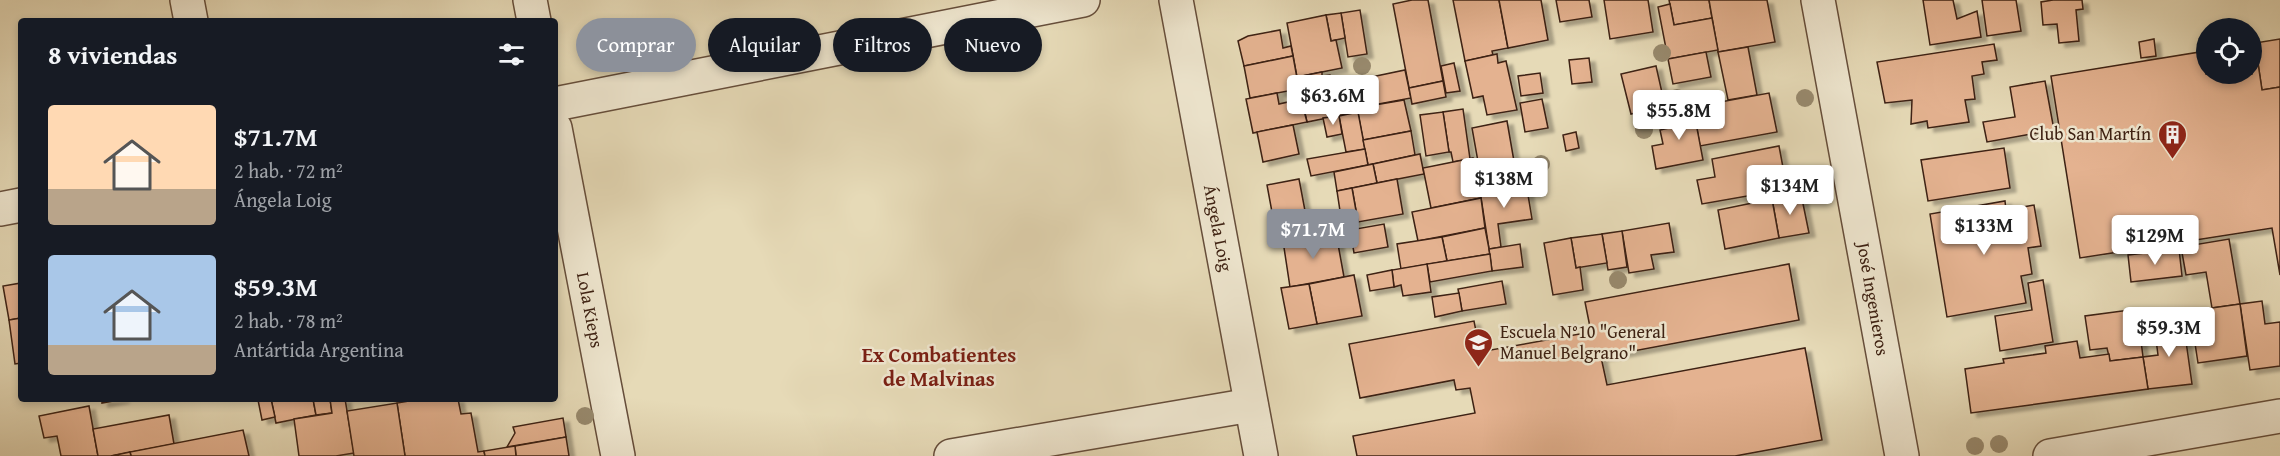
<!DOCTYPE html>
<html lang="es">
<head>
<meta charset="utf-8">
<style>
  body { margin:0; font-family:"Gentium Book Plus",serif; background:#242831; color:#f1f3f6; height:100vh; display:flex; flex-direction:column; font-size:22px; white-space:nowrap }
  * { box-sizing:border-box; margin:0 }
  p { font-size:20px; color:#9ea1a6 }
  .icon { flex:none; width:33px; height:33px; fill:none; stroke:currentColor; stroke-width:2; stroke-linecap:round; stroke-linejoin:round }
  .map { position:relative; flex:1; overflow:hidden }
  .side { position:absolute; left:18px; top:18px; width:540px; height:384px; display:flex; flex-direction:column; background:#171b24; border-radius:6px; box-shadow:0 3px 9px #0003 }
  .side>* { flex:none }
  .hud { position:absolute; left:576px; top:18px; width:570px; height:54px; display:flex; gap:12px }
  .buttons { position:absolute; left:2196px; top:18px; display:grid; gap:12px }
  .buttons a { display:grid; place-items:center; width:66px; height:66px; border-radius:50%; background:#171b24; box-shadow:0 3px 9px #0003; font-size:30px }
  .price { position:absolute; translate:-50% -51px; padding:0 14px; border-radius:6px; background:#fff; color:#222; font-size:20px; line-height:39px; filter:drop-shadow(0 2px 3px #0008) }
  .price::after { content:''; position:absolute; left:50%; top:36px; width:18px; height:14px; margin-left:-9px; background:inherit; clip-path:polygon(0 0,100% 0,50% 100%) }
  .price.current { background:#8c9099; color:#fff }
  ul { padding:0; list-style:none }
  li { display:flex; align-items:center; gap:18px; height:150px; padding:0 30px }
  li span { display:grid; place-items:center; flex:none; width:168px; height:120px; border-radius:6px; color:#555 }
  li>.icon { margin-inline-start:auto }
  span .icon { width:72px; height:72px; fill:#fffc; stroke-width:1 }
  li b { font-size:26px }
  h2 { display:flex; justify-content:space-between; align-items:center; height:72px; padding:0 30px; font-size:26px }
  .pill { padding:0 21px; border-radius:27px; background:#171b24; box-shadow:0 3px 9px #0003; font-size:21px; line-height:54px }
  .pill.current { background:#8c9099; color:#fff }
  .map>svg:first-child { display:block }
  .building { fill:#e4b290; stroke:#3c2012; stroke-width:1.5; filter:url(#shadow) }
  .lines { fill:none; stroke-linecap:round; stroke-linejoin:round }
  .minor-casing { stroke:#664e3b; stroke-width:36 }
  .minor { stroke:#efe7d0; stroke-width:33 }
  .tree { fill:#988a6e }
  .labels { text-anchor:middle; stroke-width:5; stroke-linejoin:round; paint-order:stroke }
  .poi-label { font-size:18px; fill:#3c2012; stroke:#efe7d0; text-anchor:end }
  .street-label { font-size:18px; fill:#3c2012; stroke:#efe7d0 }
  .quarter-label { font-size:21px; font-weight:bold; fill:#7a1f14; stroke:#efe7d0 }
</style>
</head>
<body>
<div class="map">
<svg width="2280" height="456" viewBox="0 0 2280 456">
  <defs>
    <filter id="shadow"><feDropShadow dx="6" dy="4" stdDeviation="1.5" flood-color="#0004"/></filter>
  </defs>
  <rect width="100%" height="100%" fill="#e6dab7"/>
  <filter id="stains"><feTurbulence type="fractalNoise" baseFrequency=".00333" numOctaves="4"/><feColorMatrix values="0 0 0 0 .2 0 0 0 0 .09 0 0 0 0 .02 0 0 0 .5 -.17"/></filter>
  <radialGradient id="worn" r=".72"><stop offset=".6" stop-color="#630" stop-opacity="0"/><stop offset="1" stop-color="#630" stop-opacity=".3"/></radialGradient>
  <g class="building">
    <polygon points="1412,0 1428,0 1443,81 1409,88 1393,4"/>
    <polygon points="1453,0 1499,0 1508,48 1492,51 1493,55 1465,61"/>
    <polygon points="1499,0 1541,0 1548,40 1508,48"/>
    <polygon points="1556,0 1589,0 1592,17 1560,22"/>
    <polygon points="1604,0 1648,0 1653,32 1610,39"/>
    <polygon points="1669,0 1709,0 1712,18 1674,25"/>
    <polygon points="1709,0 1767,0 1775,42 1718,52"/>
    <polygon points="1923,0 1953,0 1957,19 1977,11 1981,37 1930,45"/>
    <polygon points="1982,0 2016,0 2021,31 1987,36"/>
    <polygon points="2053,0 2082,0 2083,9 2076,10 2079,41 2059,43 2057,24 2043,25 2041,2"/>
    <polygon points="1670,4 1674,25 1712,18 1718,50 1668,59 1658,7"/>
    <polygon points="1360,10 1367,54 1348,57 1341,13"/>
    <polygon points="1341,13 1345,38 1331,41 1326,15"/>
    <polygon points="1326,15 1331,41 1336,40 1342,68 1297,77 1287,23"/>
    <polygon points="1280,30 1283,48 1291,46 1293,56 1244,66 1238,41 1248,36"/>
    <polygon points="2154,39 2156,56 2141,58 2139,42"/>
    <polygon points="2280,39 2280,87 2262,90 2255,43"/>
    <polygon points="2255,43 2262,90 2280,87 2280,275 2272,228 2080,258 2051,76 2206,51 2206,74 2252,74 2252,44"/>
    <polygon points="1994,44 1997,60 1982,62 1984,74 1972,76 1975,99 1965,100 1969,122 1928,128 1927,121 1911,124 1912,100 1885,103 1877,62"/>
    <polygon points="1748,47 1757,95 1728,100 1718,52"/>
    <polygon points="1706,52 1711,77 1673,84 1668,59"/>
    <polygon points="1497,54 1498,63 1506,61 1517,110 1487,115 1483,96 1473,98 1465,61"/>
    <polygon points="1293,56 1299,89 1250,98 1244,66"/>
    <polygon points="1589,58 1592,82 1572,84 1569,60"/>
    <polygon points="1454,63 1460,91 1446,93 1441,66"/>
    <polygon points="1656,66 1665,106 1631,114 1621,74"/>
    <polygon points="1405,70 1411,98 1357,108 1352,81"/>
    <polygon points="1322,72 1322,76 1330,75 1332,85 1325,86 1332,117 1307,122 1297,77"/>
    <polygon points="1540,73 1543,93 1521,96 1518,76"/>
    <polygon points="1352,81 1358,112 1332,117 1325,86"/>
    <polygon points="1443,81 1446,97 1412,104 1409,88"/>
    <polygon points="2045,81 2054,130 1987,142 1983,122 2015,117 2010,87"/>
    <polygon points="1277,93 1279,104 1301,99 1307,122 1253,133 1246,99"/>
    <polygon points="1769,93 1777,132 1700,146 1693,107"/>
    <polygon points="1542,99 1548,128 1525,132 1520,103"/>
    <polygon points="1404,100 1411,131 1363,140 1357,108"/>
    <polygon points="1693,107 1703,160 1656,169 1652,146 1663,144 1660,130 1674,127 1671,111"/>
    <polygon points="1463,109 1470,159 1453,162 1451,152 1449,152 1443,112"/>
    <polygon points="1358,112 1365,149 1346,152 1339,116"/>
    <polygon points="1443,112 1449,152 1426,156 1420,115"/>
    <polygon points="1339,116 1342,134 1327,137 1323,118"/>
    <polygon points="1507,121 1515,167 1480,173 1472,128"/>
    <polygon points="1293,125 1299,154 1263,162 1257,132"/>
    <polygon points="1411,131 1415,155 1368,165 1363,140"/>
    <polygon points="1576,132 1579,148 1566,151 1563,135"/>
    <polygon points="1779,146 1787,189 1702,204 1697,180 1715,177 1712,159"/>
    <polygon points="2004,148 2010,188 1928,201 1921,160"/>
    <polygon points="1365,149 1368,165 1311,176 1307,159"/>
    <polygon points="1420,154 1424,174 1377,183 1373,164"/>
    <polygon points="1473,158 1481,198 1431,208 1423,168"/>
    <polygon points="1373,164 1377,183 1337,191 1334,172"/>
    <polygon points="1299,179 1306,216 1274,223 1267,185"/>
    <polygon points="1397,179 1403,214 1358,222 1352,188"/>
    <polygon points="1526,183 1532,219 1498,224 1501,247 1489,249 1480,191"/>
    <polygon points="1352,188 1358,222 1342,224 1337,191"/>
    <polygon points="1801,194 1809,233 1779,238 1772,199"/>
    <polygon points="1481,198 1485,228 1418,241 1412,212"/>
    <polygon points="1772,199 1779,238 1725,249 1718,210"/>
    <polygon points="2005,201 2006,210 2034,205 2041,246 2028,248 2032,274 2021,276 2026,303 1947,317 1930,214"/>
    <polygon points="1669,223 1674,252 1651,255 1654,269 1629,273 1622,231"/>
    <polygon points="1384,224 1388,247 1354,253 1350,230"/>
    <polygon points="1485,228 1490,254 1447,261 1442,237"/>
    <polygon points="1622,231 1627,267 1608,270 1602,234"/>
    <polygon points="1336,233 1344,277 1290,287 1283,241"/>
    <polygon points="1602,234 1607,263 1576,268 1571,238"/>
    <polygon points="1442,237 1447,261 1401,269 1397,244"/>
    <polygon points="1571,238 1576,268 1580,267 1583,290 1553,295 1544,243"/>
    <polygon points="2229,239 2240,304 2212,308 2206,272 2186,275 2181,247"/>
    <polygon points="1520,244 1523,267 1492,271 1489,249"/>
    <polygon points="2179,249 2182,276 2131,282 2128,255"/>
    <polygon points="1490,254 1492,271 1430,282 1427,264"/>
    <polygon points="1427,264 1431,292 1403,296 1401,285 1394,287 1392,270"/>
    <polygon points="1789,264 1799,320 1601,357 1607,385 1805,348 1822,440 1735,456 1357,456 1353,436 1475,413 1470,388 1456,390 1454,380 1360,398 1349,344 1474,321 1480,352 1591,332 1585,302"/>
    <polygon points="1392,270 1394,287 1370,291 1367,275"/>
    <polygon points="1354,275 1362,316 1317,324 1309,284"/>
    <polygon points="2043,280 2053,342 2000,351 1995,316 2032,310 2028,283"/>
    <polygon points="1502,281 1506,304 1462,311 1458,289"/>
    <polygon points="21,283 21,318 9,320 3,286"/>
    <polygon points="1309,284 1317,324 1289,329 1281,288"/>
    <polygon points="1459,293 1462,311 1435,317 1432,297"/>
    <polygon points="2262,301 2265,324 2280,322 2280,366 2250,370 2240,304"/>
    <polygon points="2240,304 2247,356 2198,363 2190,311"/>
    <polygon points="2137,309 2143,357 2110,361 2107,348 2090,350 2085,316"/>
    <polygon points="21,318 21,363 15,364 9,320"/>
    <polygon points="2183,320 2192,384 2148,389 2143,357 2158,355 2154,324"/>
    <polygon points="2077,341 2080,358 2109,354 2110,361 2143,357 2148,389 1971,413 1965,369 2004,363 2003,359 2046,353 2045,346"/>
    <polygon points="102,399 124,399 102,403"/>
    <polygon points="271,399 313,399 316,415 276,423"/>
    <polygon points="271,399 275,417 262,420 258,400"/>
    <polygon points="313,399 330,399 332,413 316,415"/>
    <polygon points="330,399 345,399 354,453 336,456 299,456 294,419 332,413"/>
    <polygon points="421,399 458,399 461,414 471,413 478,452 484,451 485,456 405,456 397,403"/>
    <polygon points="397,403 405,456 354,456 347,411"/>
    <polygon points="89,406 98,456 61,456 57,436 44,438 39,416"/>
    <polygon points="169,415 174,444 111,456 98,456 93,429"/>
    <polygon points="563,418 566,437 507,447 515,433 513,427"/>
    <polygon points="243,430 249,456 131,456 130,452"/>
    <polygon points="566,437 569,456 516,456 515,446"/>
    <polygon points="515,446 516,456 485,456 484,451"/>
    <polygon points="130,452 131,456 111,456"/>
  </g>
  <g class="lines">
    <defs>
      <g id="minor">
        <polyline points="187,0 191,21"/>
        <polyline points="530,0 534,21"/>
        <polyline points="1176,0 1261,456"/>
        <polyline points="1818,0 1902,456"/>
        <polyline points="555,104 1083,0"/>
        <polyline points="555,128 618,456"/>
        <polyline points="0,209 21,205"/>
        <polyline points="951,456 1251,405"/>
        <polyline points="2050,456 2280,416"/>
      </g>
    </defs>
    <use href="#minor" class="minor-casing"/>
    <use href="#minor" class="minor"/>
  </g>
  <g class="tree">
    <circle cx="1662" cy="53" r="9"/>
    <circle cx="1362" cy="66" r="9"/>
    <circle cx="1677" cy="98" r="9"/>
    <circle cx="1805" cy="98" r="9"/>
    <circle cx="1644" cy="130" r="9"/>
    <circle cx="1541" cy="164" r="9"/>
    <circle cx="1618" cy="280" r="9"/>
    <circle cx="585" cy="416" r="9"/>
    <circle cx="1999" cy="444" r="9"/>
    <circle cx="1975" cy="446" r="9"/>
  </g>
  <defs>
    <symbol id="building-pin" viewBox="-11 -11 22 30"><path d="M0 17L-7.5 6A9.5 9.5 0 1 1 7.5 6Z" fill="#8f2418" stroke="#efe7d0"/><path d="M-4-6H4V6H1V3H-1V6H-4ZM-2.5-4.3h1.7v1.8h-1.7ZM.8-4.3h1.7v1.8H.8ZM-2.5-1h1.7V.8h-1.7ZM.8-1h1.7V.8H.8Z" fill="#fff"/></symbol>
    <symbol id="school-pin" viewBox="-11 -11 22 30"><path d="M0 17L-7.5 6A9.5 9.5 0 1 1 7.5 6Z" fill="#8f2418" stroke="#efe7d0"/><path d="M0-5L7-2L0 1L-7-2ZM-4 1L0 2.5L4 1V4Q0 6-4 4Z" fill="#fff"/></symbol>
  </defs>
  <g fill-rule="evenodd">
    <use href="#building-pin" x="2156" y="118" width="33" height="45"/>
    <use href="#school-pin" x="1462" y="326" width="33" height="45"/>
  </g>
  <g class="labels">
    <g class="poi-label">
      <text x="2151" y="140">Club San Martín</text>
      <text x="1500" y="338" text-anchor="start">Escuela N°10 "General<tspan x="1500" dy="21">Manuel Belgrano"</tspan></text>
    </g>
    <g class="street-label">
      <text transform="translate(1218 228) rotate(79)" y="6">Ángela Loig</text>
      <text transform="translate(1873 299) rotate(80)" y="6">José Ingenieros</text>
      <text transform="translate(590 310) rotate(79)" y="6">Lola Kieps</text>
    </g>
    <g class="quarter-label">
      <text x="939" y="362">Ex Combatientes<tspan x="939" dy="24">de Malvinas</tspan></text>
    </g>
  </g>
  <rect width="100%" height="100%" filter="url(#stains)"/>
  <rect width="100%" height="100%" fill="url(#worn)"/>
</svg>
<div class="buttons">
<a><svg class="icon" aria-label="locate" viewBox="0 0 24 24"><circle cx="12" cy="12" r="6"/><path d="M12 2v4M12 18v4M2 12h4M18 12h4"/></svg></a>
</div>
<b class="price" style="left:1333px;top:126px">$63.6M</b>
<b class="price" style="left:1679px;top:141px">$55.8M</b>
<b class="price" style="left:1504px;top:209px">$138M</b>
<b class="price" style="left:1790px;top:216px">$134M</b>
<b class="price" style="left:1984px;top:256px">$133M</b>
<b class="price current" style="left:1313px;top:260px">$71.7M</b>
<b class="price" style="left:2155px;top:266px">$129M</b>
<b class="price" style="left:2169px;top:358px">$59.3M</b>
<div class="hud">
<a class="pill current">Comprar</a>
<a class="pill">Alquilar</a>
<a class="pill">Filtros</a>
<a class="pill">Nuevo</a>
</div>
<section class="side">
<h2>8 viviendas<svg class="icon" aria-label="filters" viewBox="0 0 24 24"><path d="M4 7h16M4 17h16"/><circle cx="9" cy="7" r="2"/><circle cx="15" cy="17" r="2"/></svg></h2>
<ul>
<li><span style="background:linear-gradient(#ffd9b3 70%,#b9a48a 0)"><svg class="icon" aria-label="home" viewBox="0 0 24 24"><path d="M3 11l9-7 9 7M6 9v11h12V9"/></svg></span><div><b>$71.7M</b><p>2 hab. · 72 m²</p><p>Ángela Loig</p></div></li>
<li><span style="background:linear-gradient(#a9c7e8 75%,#b9a48a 0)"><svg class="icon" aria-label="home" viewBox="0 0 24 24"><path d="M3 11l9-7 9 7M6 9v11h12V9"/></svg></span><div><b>$59.3M</b><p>2 hab. · 78 m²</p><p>Antártida Argentina</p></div></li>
</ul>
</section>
</div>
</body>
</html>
